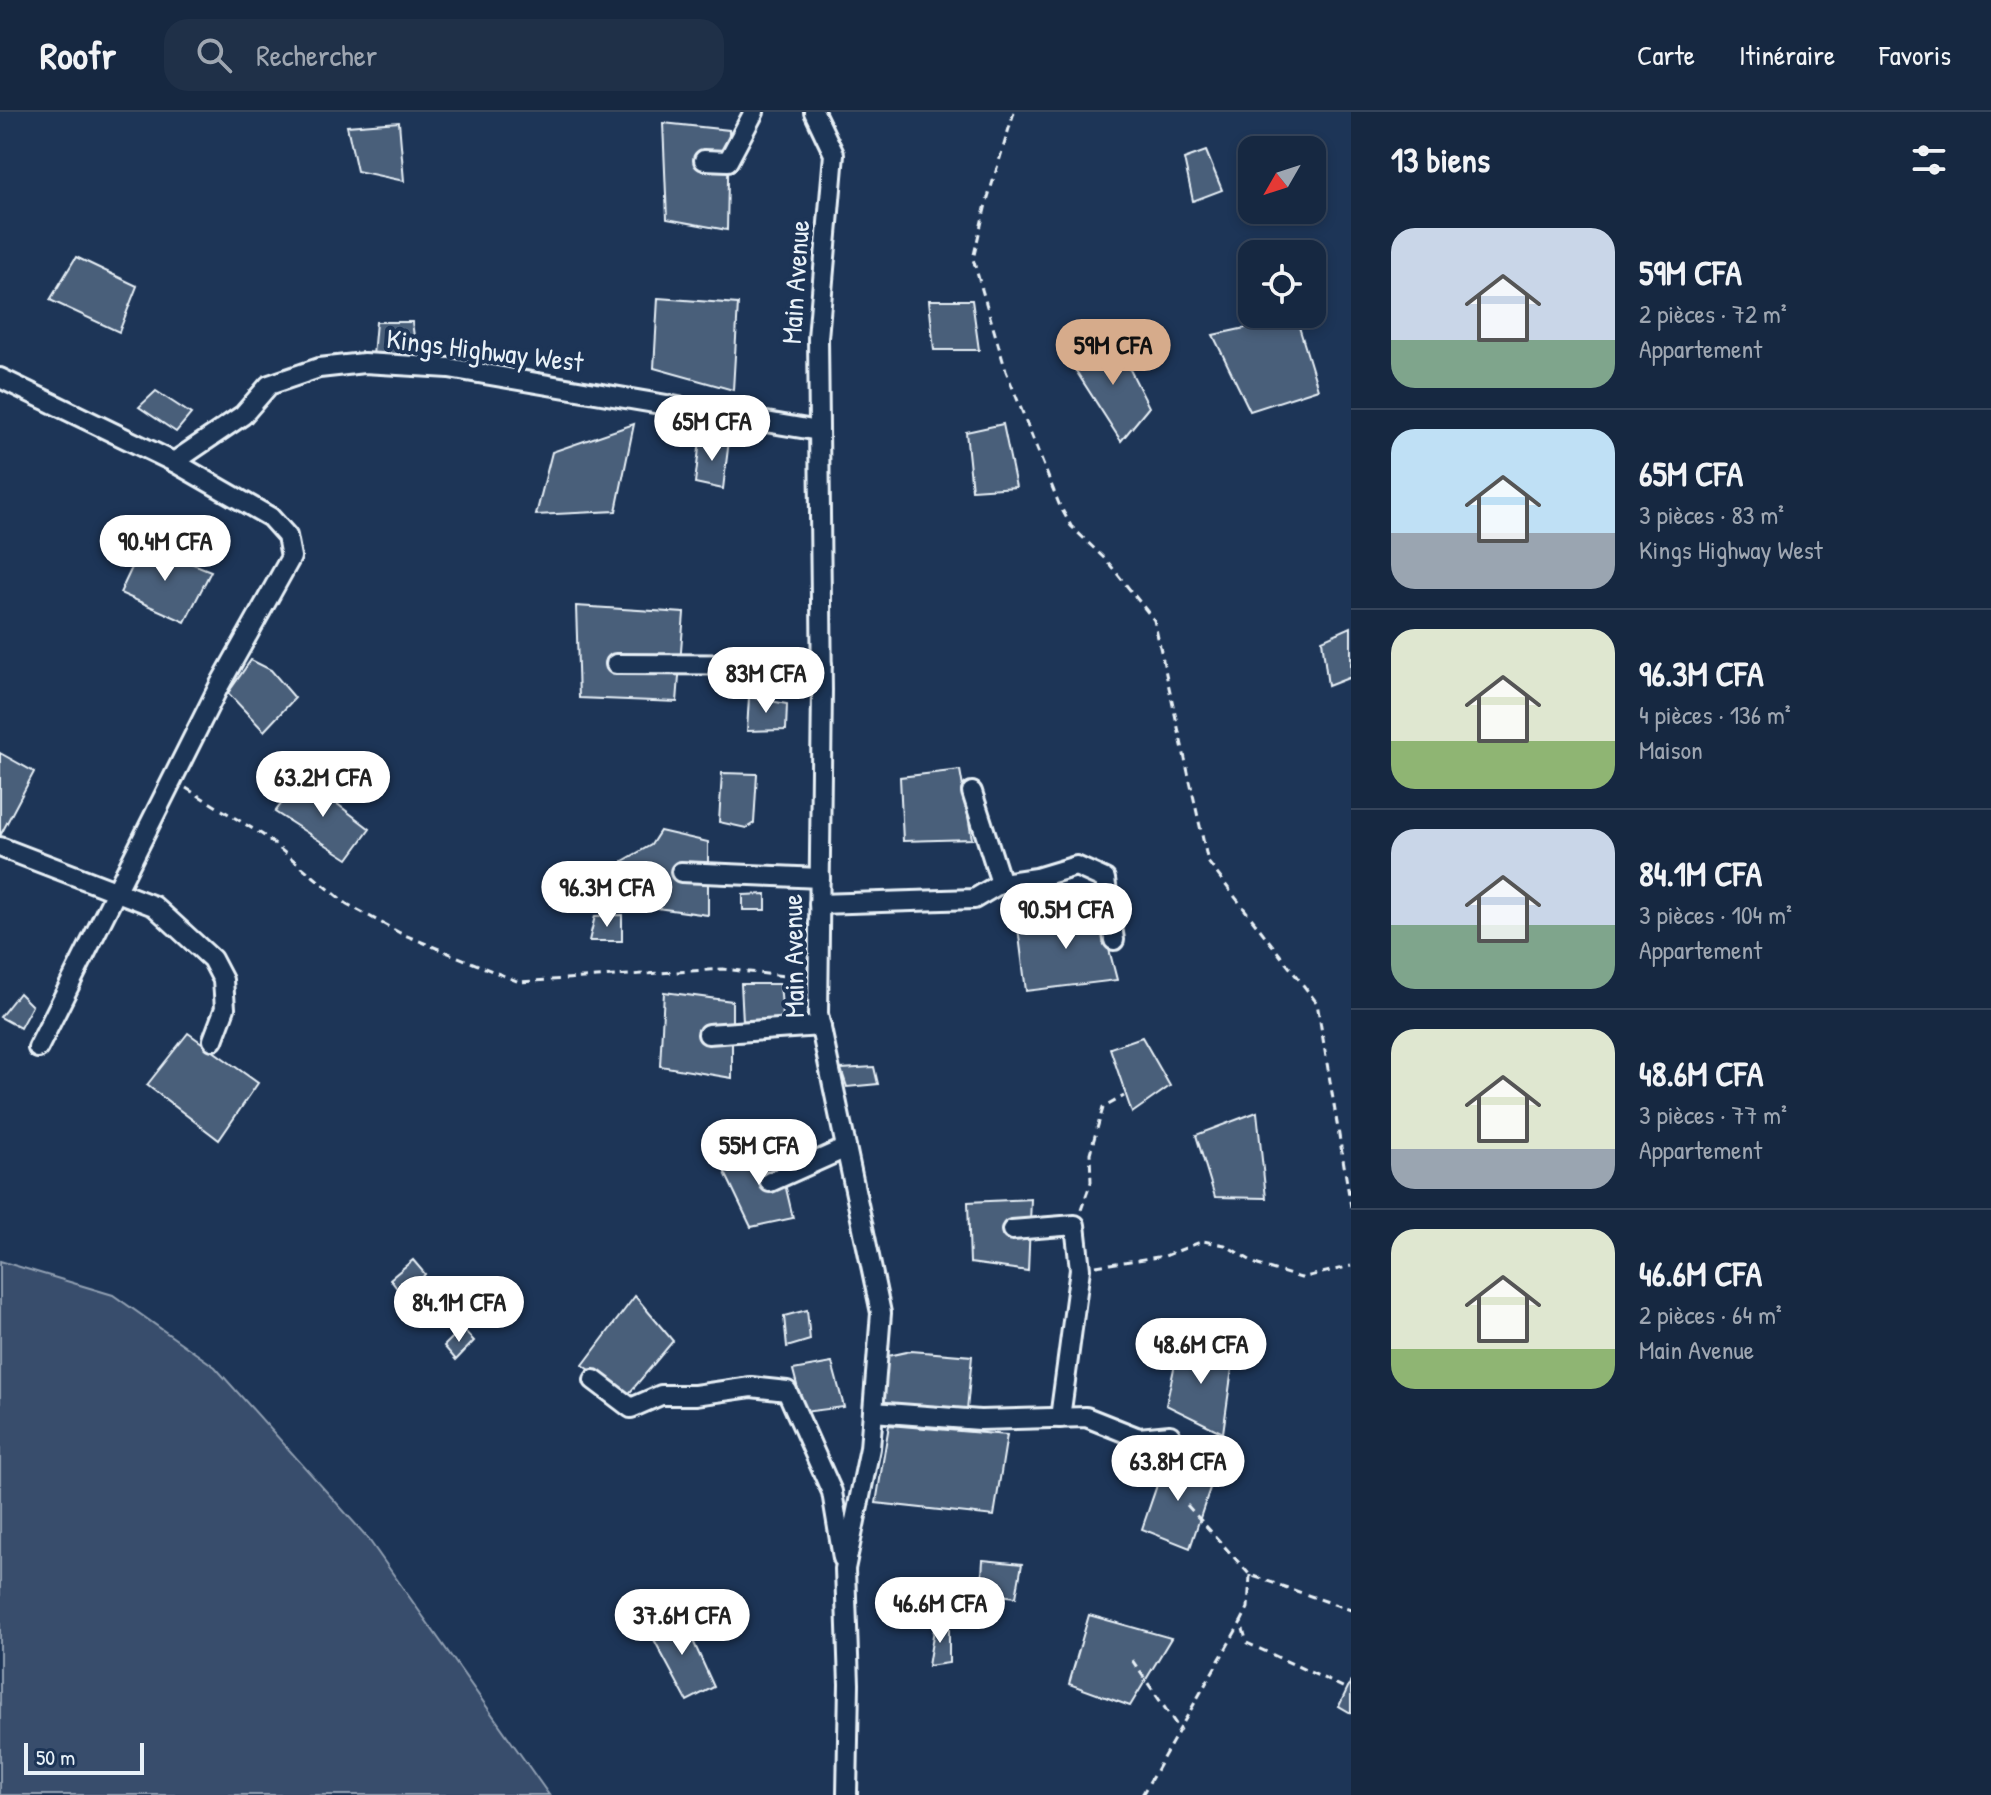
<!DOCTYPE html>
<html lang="fr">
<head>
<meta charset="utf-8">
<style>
  body { margin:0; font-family:"Patrick Hand",sans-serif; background:#1f3048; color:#f1f3f6; height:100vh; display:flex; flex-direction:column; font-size:30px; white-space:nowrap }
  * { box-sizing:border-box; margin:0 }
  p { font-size:26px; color:#9ea6b1 }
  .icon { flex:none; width:44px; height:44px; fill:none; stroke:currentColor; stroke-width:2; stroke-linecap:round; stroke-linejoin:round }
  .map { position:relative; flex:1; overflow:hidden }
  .sheet { display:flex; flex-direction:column; background:#162841; width:640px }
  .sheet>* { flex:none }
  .needle { width:52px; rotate:231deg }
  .tools { position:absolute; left:1238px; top:24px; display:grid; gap:16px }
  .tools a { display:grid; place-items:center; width:88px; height:88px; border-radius:16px; background:#162841; box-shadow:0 4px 12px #0003,0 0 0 2px #35445a; font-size:40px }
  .scale { position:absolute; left:24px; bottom:20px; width:120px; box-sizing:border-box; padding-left:8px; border:4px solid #e8f1f8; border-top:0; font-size:22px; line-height:28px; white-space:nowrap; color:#e8f1f8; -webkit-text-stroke:6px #1d3557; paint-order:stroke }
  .price { position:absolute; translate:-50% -68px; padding:0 18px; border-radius:28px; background:#fff; color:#222; font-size:26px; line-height:52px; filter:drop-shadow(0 2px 4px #0008) }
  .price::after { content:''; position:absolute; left:50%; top:48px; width:24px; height:18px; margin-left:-12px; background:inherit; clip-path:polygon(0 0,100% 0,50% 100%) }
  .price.active { background:#d6ab8b; color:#111 }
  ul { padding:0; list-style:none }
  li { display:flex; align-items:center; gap:24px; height:200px; padding:0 40px }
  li+li { border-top:2px solid #35445a }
  li span { display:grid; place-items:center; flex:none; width:224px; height:160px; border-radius:24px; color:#555 }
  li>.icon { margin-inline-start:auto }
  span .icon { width:96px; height:96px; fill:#fffc; stroke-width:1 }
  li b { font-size:34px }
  h2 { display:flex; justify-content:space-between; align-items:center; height:96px; padding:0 40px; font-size:34px }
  header { display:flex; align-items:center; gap:48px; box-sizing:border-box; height:112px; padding:0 40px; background:#162841; border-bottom:2px solid #35445a }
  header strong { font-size:38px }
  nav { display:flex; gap:44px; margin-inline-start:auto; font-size:28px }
  .search { width:560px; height:72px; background:#1f3048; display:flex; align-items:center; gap:20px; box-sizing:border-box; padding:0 28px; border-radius:24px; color:#9ea6b1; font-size:30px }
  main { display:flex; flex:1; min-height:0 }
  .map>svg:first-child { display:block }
  .green { fill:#374d6c; stroke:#909fb2; stroke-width:2 }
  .building { fill:#495e7a; stroke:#e8f1f8; stroke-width:2 }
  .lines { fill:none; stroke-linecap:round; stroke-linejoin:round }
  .street-casing { stroke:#e8f1f8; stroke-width:24 }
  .path { stroke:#e8f1f8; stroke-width:3; stroke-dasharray:8 6; stroke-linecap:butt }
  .street { stroke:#1d3557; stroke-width:18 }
  .labels { text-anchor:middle; stroke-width:8; stroke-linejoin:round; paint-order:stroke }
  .street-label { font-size:28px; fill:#e8f1f8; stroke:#1d3557 }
</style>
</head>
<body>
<header>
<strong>Roofr</strong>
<div class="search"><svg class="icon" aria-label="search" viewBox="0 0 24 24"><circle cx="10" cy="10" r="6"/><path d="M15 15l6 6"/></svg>Rechercher</div>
<nav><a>Carte</a><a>Itinéraire</a><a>Favoris</a></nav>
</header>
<main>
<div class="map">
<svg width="1351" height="1683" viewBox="0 0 1351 1683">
  <rect width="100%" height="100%" fill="#1d3557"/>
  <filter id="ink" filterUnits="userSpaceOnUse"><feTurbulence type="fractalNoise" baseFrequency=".0125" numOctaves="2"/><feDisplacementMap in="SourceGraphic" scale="16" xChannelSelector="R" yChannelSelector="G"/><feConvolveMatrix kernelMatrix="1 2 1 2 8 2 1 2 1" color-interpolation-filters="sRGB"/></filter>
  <g filter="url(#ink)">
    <polygon class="green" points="0,1149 113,1183 215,1255 367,1425 549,1683 0,1683"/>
    <g class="building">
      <polygon points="399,10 404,69 357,59 347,14"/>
      <polygon points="663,11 729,18 727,118 667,107"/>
      <polygon points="1206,39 1222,78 1193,89 1184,47"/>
      <polygon points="76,145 137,174 119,220 50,188"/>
      <polygon points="658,186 738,192 733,278 654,256"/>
      <polygon points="929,188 972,188 979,238 934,238"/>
      <polygon points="1296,205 1318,277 1250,299 1213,223"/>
      <polygon points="376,210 412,210 417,245 373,244"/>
      <polygon points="1114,226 1149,295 1121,329 1071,251"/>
      <polygon points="156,279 191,302 176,320 139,295"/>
      <polygon points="634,312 616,399 536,403 552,340"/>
      <polygon points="1003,312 1016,375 972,378 966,320"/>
      <polygon points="700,328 729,328 723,377 695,371"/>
      <polygon points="143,432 211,459 185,510 120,481"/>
      <polygon points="576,494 684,501 677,590 579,586"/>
      <polygon points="1351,515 1351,565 1328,574 1322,528"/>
      <polygon points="251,548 271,558 295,586 264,619 228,581"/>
      <polygon points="749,585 787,592 786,618 747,619"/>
      <polygon points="0,641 34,660 0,724"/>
      <polygon points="960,658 972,727 903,729 900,665"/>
      <polygon points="722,661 757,662 754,711 746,716 719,710"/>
      <polygon points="302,665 370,717 348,747 275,700"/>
      <polygon points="660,719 708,730 708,803 657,796 628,777 623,749 651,733"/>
      <polygon points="766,782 766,798 743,798 743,783"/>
      <polygon points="1097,791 1117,868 1026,879 1018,816"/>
      <polygon points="622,803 622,829 589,829 595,804"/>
      <polygon points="741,872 780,872 783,906 743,910"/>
      <polygon points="664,880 732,889 732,966 660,954"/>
      <polygon points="19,881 32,894 20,916 0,905"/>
      <polygon points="188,921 258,971 219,1028 147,973"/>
      <polygon points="1142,925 1170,974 1132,1001 1110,936"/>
      <polygon points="874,955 878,972 847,975 841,957"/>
      <polygon points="1257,1000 1266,1086 1215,1085 1196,1023"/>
      <polygon points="777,1038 793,1106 751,1115 719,1048"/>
      <polygon points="1031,1087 1028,1159 970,1151 968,1090"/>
      <polygon points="413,1148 425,1162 405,1187 390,1167"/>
      <polygon points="635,1184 673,1229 627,1284 583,1253"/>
      <polygon points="807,1198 810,1228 787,1235 784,1204"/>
      <polygon points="462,1216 474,1229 456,1248 444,1234"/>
      <polygon points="1180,1229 1233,1250 1223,1321 1166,1293"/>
      <polygon points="911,1239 972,1244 967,1298 879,1293 883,1245"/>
      <polygon points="832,1251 844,1295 804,1300 793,1258"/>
      <polygon points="889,1313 1007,1323 994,1404 876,1391"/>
      <polygon points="1166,1347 1214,1364 1190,1436 1142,1417"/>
      <polygon points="983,1448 1022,1452 1016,1485 981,1481"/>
      <polygon points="680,1500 714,1575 687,1589 650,1520"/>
      <polygon points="1089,1503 1171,1526 1130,1594 1069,1572"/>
      <polygon points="935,1511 949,1512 949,1551 928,1554"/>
      <polygon points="1351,1569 1351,1601 1339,1594"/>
    </g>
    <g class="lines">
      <defs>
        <g id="street">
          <polyline points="814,0 834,42 818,226 822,578 818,902 881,1201 870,1336 845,1457 849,1572 847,1683"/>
          <polyline points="704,48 728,49 754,0"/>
          <polyline points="0,266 174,350 243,303 269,273 319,256 364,251 449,256 819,319"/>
          <polyline points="616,552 822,553"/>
          <polyline points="972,680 1001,771"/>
          <polyline points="0,735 154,794 212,847 223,868 225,896 213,928"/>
          <polyline points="681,760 820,766"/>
          <polyline points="819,792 974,787 1001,771 1036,766 1076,754 1105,767 1114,828"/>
          <polyline points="708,922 821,914"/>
          <polyline points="38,936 219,574 291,445 287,424 270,405 174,350"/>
          <polyline points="770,1070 846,1036"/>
          <polyline points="1012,1118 1075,1113 1080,1157 1060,1306"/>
          <polyline points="594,1268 631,1296 661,1283 695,1283 751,1275 787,1279 832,1380 843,1446"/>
          <polyline points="873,1300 980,1308 1086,1305 1139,1326 1170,1323"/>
        </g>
      </defs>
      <use href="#street" class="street-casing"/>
      <g class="path">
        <polyline points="1014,0 986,92 973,147 1006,259 1059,392 1071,414 1107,449 1154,508 1208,750 1317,891 1351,1095"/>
        <polyline points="186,676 263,723 347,792 400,821 519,870 723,857 802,866"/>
        <polyline points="1081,1098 1091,1070 1090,1041 1103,996 1124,984"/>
        <polyline points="1096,1154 1165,1144 1203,1129 1225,1133 1258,1153 1301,1166 1351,1154"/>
        <polyline points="1187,1393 1250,1463 1351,1498"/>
        <polyline points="1250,1463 1248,1496 1241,1510 1247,1531 1347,1577"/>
        <polyline points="1132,1548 1180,1618"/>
        <polyline points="1142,1683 1241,1510"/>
      </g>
      <use href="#street" class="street"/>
    </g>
  </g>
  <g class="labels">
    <g class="street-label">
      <text transform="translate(795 170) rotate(-86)" y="10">Main Avenue</text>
      <text transform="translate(485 238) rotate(7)" y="10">Kings Highway West</text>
      <text transform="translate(793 844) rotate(-91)" y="10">Main Avenue</text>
    </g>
  </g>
</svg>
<div class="tools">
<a><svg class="needle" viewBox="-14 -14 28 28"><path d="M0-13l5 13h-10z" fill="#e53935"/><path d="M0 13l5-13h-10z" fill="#9ea6b1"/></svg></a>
<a><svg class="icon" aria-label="locate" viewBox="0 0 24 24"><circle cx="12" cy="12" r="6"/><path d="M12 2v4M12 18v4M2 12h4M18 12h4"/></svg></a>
</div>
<div class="scale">50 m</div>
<b class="price active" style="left:1113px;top:275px">59M CFA</b>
<b class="price" style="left:712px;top:351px">65M CFA</b>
<b class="price" style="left:165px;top:471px">90.4M CFA</b>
<b class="price" style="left:766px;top:603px">83M CFA</b>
<b class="price" style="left:323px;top:707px">63.2M CFA</b>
<b class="price" style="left:607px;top:817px">96.3M CFA</b>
<b class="price" style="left:1066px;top:839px">90.5M CFA</b>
<b class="price" style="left:759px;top:1075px">55M CFA</b>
<b class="price" style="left:459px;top:1232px">84.1M CFA</b>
<b class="price" style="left:1201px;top:1274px">48.6M CFA</b>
<b class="price" style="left:1178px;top:1391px">63.8M CFA</b>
<b class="price" style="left:940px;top:1533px">46.6M CFA</b>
<b class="price" style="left:682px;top:1545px">37.6M CFA</b>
</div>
<section class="sheet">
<h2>13 biens<svg class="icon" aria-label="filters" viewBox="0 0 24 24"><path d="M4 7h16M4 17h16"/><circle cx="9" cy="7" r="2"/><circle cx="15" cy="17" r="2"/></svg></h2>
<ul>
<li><span style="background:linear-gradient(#c9d6e8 70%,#7fa58c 0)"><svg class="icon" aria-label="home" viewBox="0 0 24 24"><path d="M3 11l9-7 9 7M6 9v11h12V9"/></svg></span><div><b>59M CFA</b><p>2 pièces · 72 m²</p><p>Appartement</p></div></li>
<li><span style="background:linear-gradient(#bfe0f5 65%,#9aa5b1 0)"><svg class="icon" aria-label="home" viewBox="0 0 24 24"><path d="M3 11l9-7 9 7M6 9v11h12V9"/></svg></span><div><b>65M CFA</b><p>3 pièces · 83 m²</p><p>Kings Highway West</p></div></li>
<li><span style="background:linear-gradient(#dfe7d0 70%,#8fb573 0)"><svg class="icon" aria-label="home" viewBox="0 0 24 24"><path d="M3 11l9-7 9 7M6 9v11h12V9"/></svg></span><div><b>96.3M CFA</b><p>4 pièces · 136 m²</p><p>Maison</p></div></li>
<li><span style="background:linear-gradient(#c9d6e8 60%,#7fa58c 0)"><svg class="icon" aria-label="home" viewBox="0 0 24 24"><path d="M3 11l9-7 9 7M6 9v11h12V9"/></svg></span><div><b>84.1M CFA</b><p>3 pièces · 104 m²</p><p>Appartement</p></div></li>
<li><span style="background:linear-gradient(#dfe7d0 75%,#9aa5b1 0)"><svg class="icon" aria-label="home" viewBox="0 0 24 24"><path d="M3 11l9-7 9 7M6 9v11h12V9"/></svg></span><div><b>48.6M CFA</b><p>3 pièces · 77 m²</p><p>Appartement</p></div></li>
<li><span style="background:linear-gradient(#dfe7d0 75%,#8fb573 0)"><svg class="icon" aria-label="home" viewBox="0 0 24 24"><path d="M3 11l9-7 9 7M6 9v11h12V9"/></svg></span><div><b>46.6M CFA</b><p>2 pièces · 64 m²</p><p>Main Avenue</p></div></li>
</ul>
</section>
</main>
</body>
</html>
